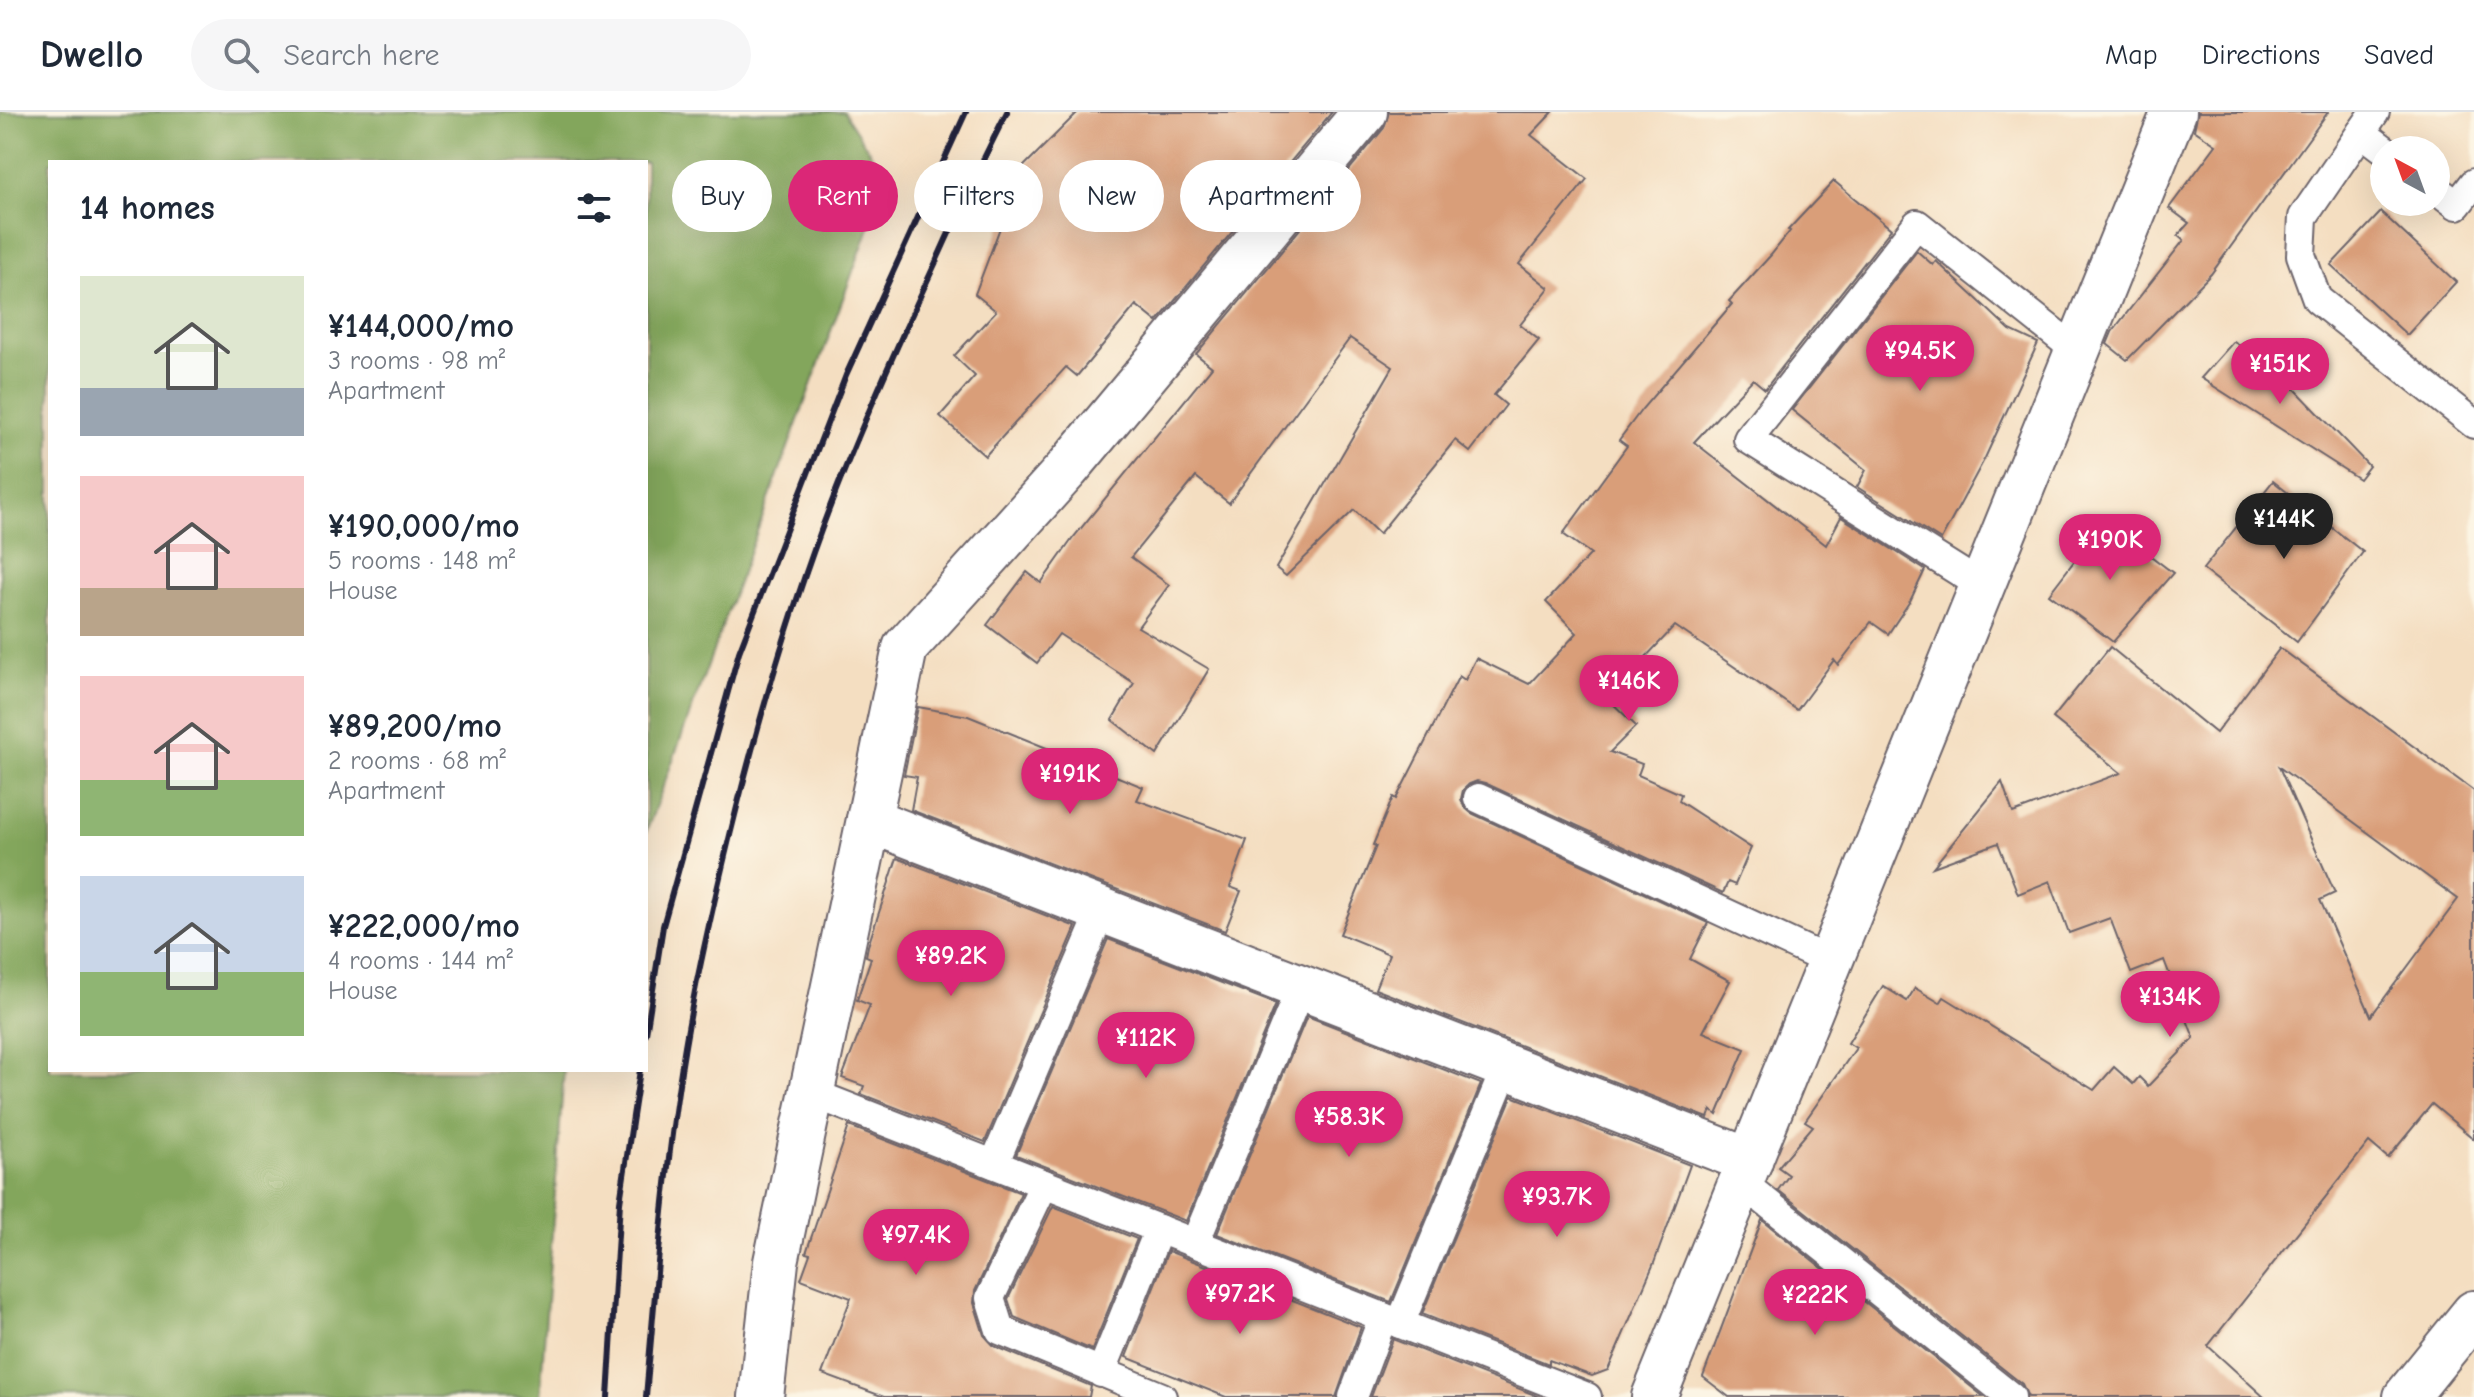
<!DOCTYPE html>
<html lang="en">
<head>
<meta charset="utf-8">
<style>
  body { margin:0; font-family:"Comic Neue",sans-serif; background:#f6f6f7; color:#1f2937; height:100vh; display:flex; flex-direction:column; font-size:30px; white-space:nowrap }
  * { box-sizing:border-box; margin:0 }
  p { font-size:26px; color:#747a83 }
  .icon { flex:none; width:44px; height:44px; fill:none; stroke:currentColor; stroke-width:2; stroke-linecap:round; stroke-linejoin:round }
  .map { position:relative; flex:1; overflow:hidden }
  .sheet { position:absolute; left:48px; top:48px; width:600px; height:912px; display:flex; flex-direction:column; background:#fff; border-radius:0px; box-shadow:0 8px 32px #0002 }
  .sheet>* { flex:none }
  .top-card { position:absolute; left:672px; top:48px; width:760px; height:72px; display:flex; gap:16px }
  .needle { width:52px; rotate:319deg }
  .controls { position:absolute; left:2370px; top:24px; display:grid; gap:16px }
  .controls a { display:grid; place-items:center; width:80px; height:80px; border-radius:50%; background:#fff; box-shadow:0 8px 32px #0002; font-size:40px }
  .price { position:absolute; translate:-50% -68px; padding:0 18px; border-radius:28px; background:#db2777; color:#fff; font-size:26px; line-height:52px; filter:drop-shadow(0 2px 4px #0008) }
  .price::after { content:''; position:absolute; left:50%; top:48px; width:24px; height:18px; margin-left:-12px; background:inherit; clip-path:polygon(0 0,100% 0,50% 100%) }
  .price.selected { background:#222; color:#fff }
  ul { padding:0; list-style:none }
  li { display:flex; align-items:center; gap:24px; height:200px; padding:0 32px }
  li span { display:grid; place-items:center; flex:none; width:224px; height:160px; border-radius:0px; color:#555 }
  li>.icon { margin-inline-start:auto }
  span .icon { width:96px; height:96px; fill:#fffc; stroke-width:1 }
  li b { font-size:34px }
  h2 { display:flex; justify-content:space-between; align-items:center; height:96px; padding:0 32px; font-size:34px }
  .pill { padding:0 28px; border-radius:36px; background:#fff; box-shadow:0 8px 32px #0002; font-size:28px; line-height:72px }
  .pill.selected { background:#db2777; color:#fff }
  header { display:flex; align-items:center; gap:48px; box-sizing:border-box; height:112px; padding:0 40px; background:#fff; border-bottom:2px solid #e0e1e3 }
  header strong { font-size:38px }
  nav { display:flex; gap:44px; margin-inline-start:auto; font-size:28px }
  .search { width:560px; height:72px; background:#f6f6f7; display:flex; align-items:center; gap:20px; box-sizing:border-box; padding:0 28px; border-radius:44px; color:#747a83; font-size:30px }
  .map>svg:first-child { display:block }
  .forest { fill:#83a65b; stroke:#52644b; stroke-width:2 }
  .building { fill:#d99e79; fill-rule:evenodd }
  .lines { fill:none; stroke-linecap:round; stroke-linejoin:round }
  .service-casing { stroke:#6c646a; stroke-width:32 }
  .minor-casing { stroke:#6c646a; stroke-width:48 }
  .tertiary-casing { stroke:#6c646a; stroke-width:48 }
  .primary-casing { stroke:#6c646a; stroke-width:48 }
  .service { stroke:#fff; stroke-width:28 }
  .minor { stroke:#fff; stroke-width:44 }
  .tertiary { stroke:#fff; stroke-width:44 }
  .primary { stroke:#fff; stroke-width:44 }
  .rail { stroke:#22223b; stroke-width:6 }
</style>
</head>
<body>
<header>
<strong>Dwello</strong>
<div class="search"><svg class="icon" aria-label="search" viewBox="0 0 24 24"><circle cx="10" cy="10" r="6"/><path d="M15 15l6 6"/></svg>Search here</div>
<nav><a>Map</a><a>Directions</a><a>Saved</a></nav>
</header>
<div class="map">
<svg width="2474" height="1285" viewBox="0 0 2474 1285">
  <rect width="100%" height="100%" fill="#fcf5e5"/>
  <filter id="ink" filterUnits="userSpaceOnUse"><feTurbulence type="fractalNoise" baseFrequency=".0125" numOctaves="2"/><feDisplacementMap in="SourceGraphic" scale="16" xChannelSelector="R" yChannelSelector="G"/><feConvolveMatrix kernelMatrix="1 2 1 2 8 2 1 2 1" color-interpolation-filters="sRGB"/></filter>
  <filter id="wash" filterUnits="userSpaceOnUse"><feTurbulence type="fractalNoise" baseFrequency=".006" numOctaves="4" result="noise"/><feDisplacementMap in="SourceGraphic" scale="32" xChannelSelector="R" yChannelSelector="G"/><feGaussianBlur stdDeviation="1.8" result="paint"/><feColorMatrix in="noise" values="0 0 0 0 0 0 0 0 0 0 0 0 0 0 0 0 0 1.4 0 .05"/><feComposite in="paint" operator="in"/></filter>
  <g filter="url(#wash)">
    <rect width="100%" height="100%" fill="#f4dec1"/>
    <polygon class="forest" points="0,0 844,0 887,67 646,721 646,50 50,50 50,958 564,958 540,1285 0,1285"/>
    <g id="blocks">
      <g class="building">
        <polygon points="1078,0 1332,0 1157,210 1136,193 1077,264 1066,255 985,344 940,304 975,264 954,244 996,199 975,182 1023,55"/>
        <polygon points="1389,0 1553,0 1531,23 1587,67 1519,152 1549,176 1520,213 1539,228 1494,283 1506,293 1470,340 1455,328 1379,422 1354,398 1286,464 1276,456 1393,255 1350,226 1229,391 1196,365 1131,445 1169,473 1138,515 1209,557 1157,643 1112,608 1134,571 1059,522 1037,551 987,513 1027,460 1041,471 1073,426 1212,255 1196,242 1384,16"/>
        <polygon points="2198,0 2328,0 2211,162 2127,248 2107,232 2112,220 2184,128 2178,123 2189,111 2169,96 2216,33 2194,18"/>
        <polygon points="1834,69 1891,117 1765,277 1753,267 1694,330 1826,433 1841,405 1925,458 1910,489 1888,522 1871,510 1838,553 1834,548 1797,598 1675,514 1607,586 1636,614 1610,640 1642,652 1638,663 1681,682 1679,689 1751,736 1735,773 1728,770 1723,781 1485,671 1477,669 1469,672 1463,678 1461,687 1464,695 1471,701 1708,811 1690,847 1730,869 1703,920 1745,937 1717,1003 1711,998 1708,1006 1375,877 1389,842 1340,822 1376,734 1373,733 1393,685 1396,687 1459,564 1465,568 1476,546 1529,572 1577,521 1546,490 1591,442 1563,422 1627,334 1619,328 1642,297 1732,192 1729,189 1771,143 1790,119 1788,118"/>
        <polygon points="2381,100 2456,170 2407,223 2331,153"/>
        <polygon points="1917,139 1933,153 1936,149 2010,218 2038,231 1985,346 1941,428 1857,375 1866,358 1792,298"/>
        <polygon points="2234,229 2296,278 2369,354 2359,367 2201,266"/>
        <polygon points="2273,369 2363,440 2297,530 2203,457"/>
        <polygon points="2105,409 2173,461 2113,530 2049,482"/>
        <path d="M2110,535L2216,621L2280,536L2474,679V1027L2432,992L2388,1046L2369,1030L2208,1234L2264,1285H2028L2022,1272L1778,1078L1789,1063L1778,1055L1813,1014L1805,1009L1856,936L1848,931L1883,874L1907,889L1915,876L1940,891L1944,885L2094,978L2114,955L2133,972L2139,965L2148,974L2194,926L2164,848L2131,861L2110,806L2069,821L2050,769L2018,782L1998,731L1933,755L2002,670L2013,701L2121,661L2053,606ZM2279,655L2458,787L2371,904L2320,788L2335,781Z"/>
        <polygon points="918,595 968,604 1143,675 1137,688 1247,728 1230,775 1241,779 1225,819 911,698 917,665 904,663"/>
        <polygon points="897,746 1076,815 985,1030 861,982 864,974 842,966 870,893 857,888 871,846 866,844 868,834"/>
        <polygon points="1108,827 1276,892 1186,1109 1016,1043"/>
        <polygon points="1307,904 1481,972 1391,1190 1217,1122"/>
        <polygon points="1512,984 1690,1053 1654,1151 1608,1258 1592,1264 1549,1248 1549,1252 1422,1202"/>
        <polygon points="849,1014 1021,1081 975,1179 974,1191 984,1223 994,1234 1091,1274 1089,1285 884,1285 822,1262 851,1186 801,1167 810,1142 806,1141"/>
        <polygon points="1053,1094 1137,1127 1092,1238 1014,1205 1008,1187"/>
        <polygon points="1762,1108 1984,1285 1729,1285 1703,1265"/>
        <polygon points="1168,1139 1361,1215 1336,1285 1226,1285 1126,1245"/>
        <polygon points="1393,1227 1395,1228 1540,1285 1371,1285"/>
      </g>
    </g>
  </g>
  <g filter="url(#ink)">
    <use href="#blocks" fill-opacity="0" stroke="#6c646a" stroke-width="2"/>
    <g class="lines">
      <defs>
        <g id="service">
          <polyline points="2375,0 2303,105 2301,143 2317,187 2474,312"/>
          <polyline points="2361,20 2385,38"/>
          <polyline points="2436,77 2457,93 2474,71"/>
          <polyline points="1982,474 1748,327 1917,112 2077,239"/>
          <polyline points="1478,686 1831,850"/>
          <polyline points="812,981 1587,1285"/>
          <polyline points="994,1052 1102,798"/>
          <polyline points="1741,1070 2011,1285"/>
          <polyline points="1044,1072 990,1186 1000,1218 1162,1285"/>
          <polyline points="1195,1131 1301,875"/>
          <polyline points="1400,1212 1506,955"/>
          <polyline points="1101,1261 1159,1117"/>
          <polyline points="1353,1285 1383,1205"/>
        </g>
        <g id="minor">
          <polyline points="869,708 1750,1049"/>
          <polyline points="761,1285 776,1150 905,536 1067,357 1365,0"/>
        </g>
        <polyline id="tertiary" points="1654,1285 2174,0"/>
        <polyline id="primary" points="2406,1285 2474,1201"/>
      </defs>
      <use href="#service" class="service-casing"/>
      <use href="#minor" class="minor-casing"/>
      <use href="#tertiary" class="tertiary-casing"/>
      <use href="#primary" class="primary-casing"/>
      <use href="#service" class="service"/>
      <use href="#minor" class="minor"/>
      <use href="#tertiary" class="tertiary"/>
      <use href="#primary" class="primary"/>
      <g class="rail">
        <polyline points="646,922 663,814 739,540 846,263 966,0"/>
        <polyline points="608,1285 620,1090 640,958"/>
        <path d="M646,1285C658,1146 669,1006 697,869C729,716 768,561 823,413C856,325 895,238 935,152C958,101 981,50 1007,0"/>
      </g>
    </g>
  </g>
</svg>
<div class="controls">
<a><svg class="needle" viewBox="-14 -14 28 28"><path d="M0-13l5 13h-10z" fill="#e53935"/><path d="M0 13l5-13h-10z" fill="#747a83"/></svg></a>
</div>
<b class="price" style="left:1920px;top:281px">¥94.5K</b>
<b class="price" style="left:2280px;top:294px">¥151K</b>
<b class="price selected" style="left:2284px;top:449px">¥144K</b>
<b class="price" style="left:2110px;top:470px">¥190K</b>
<b class="price" style="left:1629px;top:611px">¥146K</b>
<b class="price" style="left:1070px;top:704px">¥191K</b>
<b class="price" style="left:951px;top:886px">¥89.2K</b>
<b class="price" style="left:2170px;top:927px">¥134K</b>
<b class="price" style="left:1146px;top:968px">¥112K</b>
<b class="price" style="left:1349px;top:1047px">¥58.3K</b>
<b class="price" style="left:1557px;top:1127px">¥93.7K</b>
<b class="price" style="left:916px;top:1165px">¥97.4K</b>
<b class="price" style="left:1240px;top:1224px">¥97.2K</b>
<b class="price" style="left:1815px;top:1225px">¥222K</b>
<div class="top-card">
<a class="pill">Buy</a>
<a class="pill selected">Rent</a>
<a class="pill">Filters</a>
<a class="pill">New</a>
<a class="pill">Apartment</a>
</div>
<section class="sheet">
<h2>14 homes<svg class="icon" aria-label="filters" viewBox="0 0 24 24"><path d="M4 7h16M4 17h16"/><circle cx="9" cy="7" r="2"/><circle cx="15" cy="17" r="2"/></svg></h2>
<ul>
<li><span style="background:linear-gradient(#dfe7d0 70%,#9aa5b1 0)"><svg class="icon" aria-label="home" viewBox="0 0 24 24"><path d="M3 11l9-7 9 7M6 9v11h12V9"/></svg></span><div><b>¥144,000/mo</b><p>3 rooms · 98 m²</p><p>Apartment</p></div></li>
<li><span style="background:linear-gradient(#f6c9c9 70%,#b9a48a 0)"><svg class="icon" aria-label="home" viewBox="0 0 24 24"><path d="M3 11l9-7 9 7M6 9v11h12V9"/></svg></span><div><b>¥190,000/mo</b><p>5 rooms · 148 m²</p><p>House</p></div></li>
<li><span style="background:linear-gradient(#f6c9c9 65%,#8fb573 0)"><svg class="icon" aria-label="home" viewBox="0 0 24 24"><path d="M3 11l9-7 9 7M6 9v11h12V9"/></svg></span><div><b>¥89,200/mo</b><p>2 rooms · 68 m²</p><p>Apartment</p></div></li>
<li><span style="background:linear-gradient(#c9d6e8 60%,#8fb573 0)"><svg class="icon" aria-label="home" viewBox="0 0 24 24"><path d="M3 11l9-7 9 7M6 9v11h12V9"/></svg></span><div><b>¥222,000/mo</b><p>4 rooms · 144 m²</p><p>House</p></div></li>
</ul>
</section>
</div>
</body>
</html>
